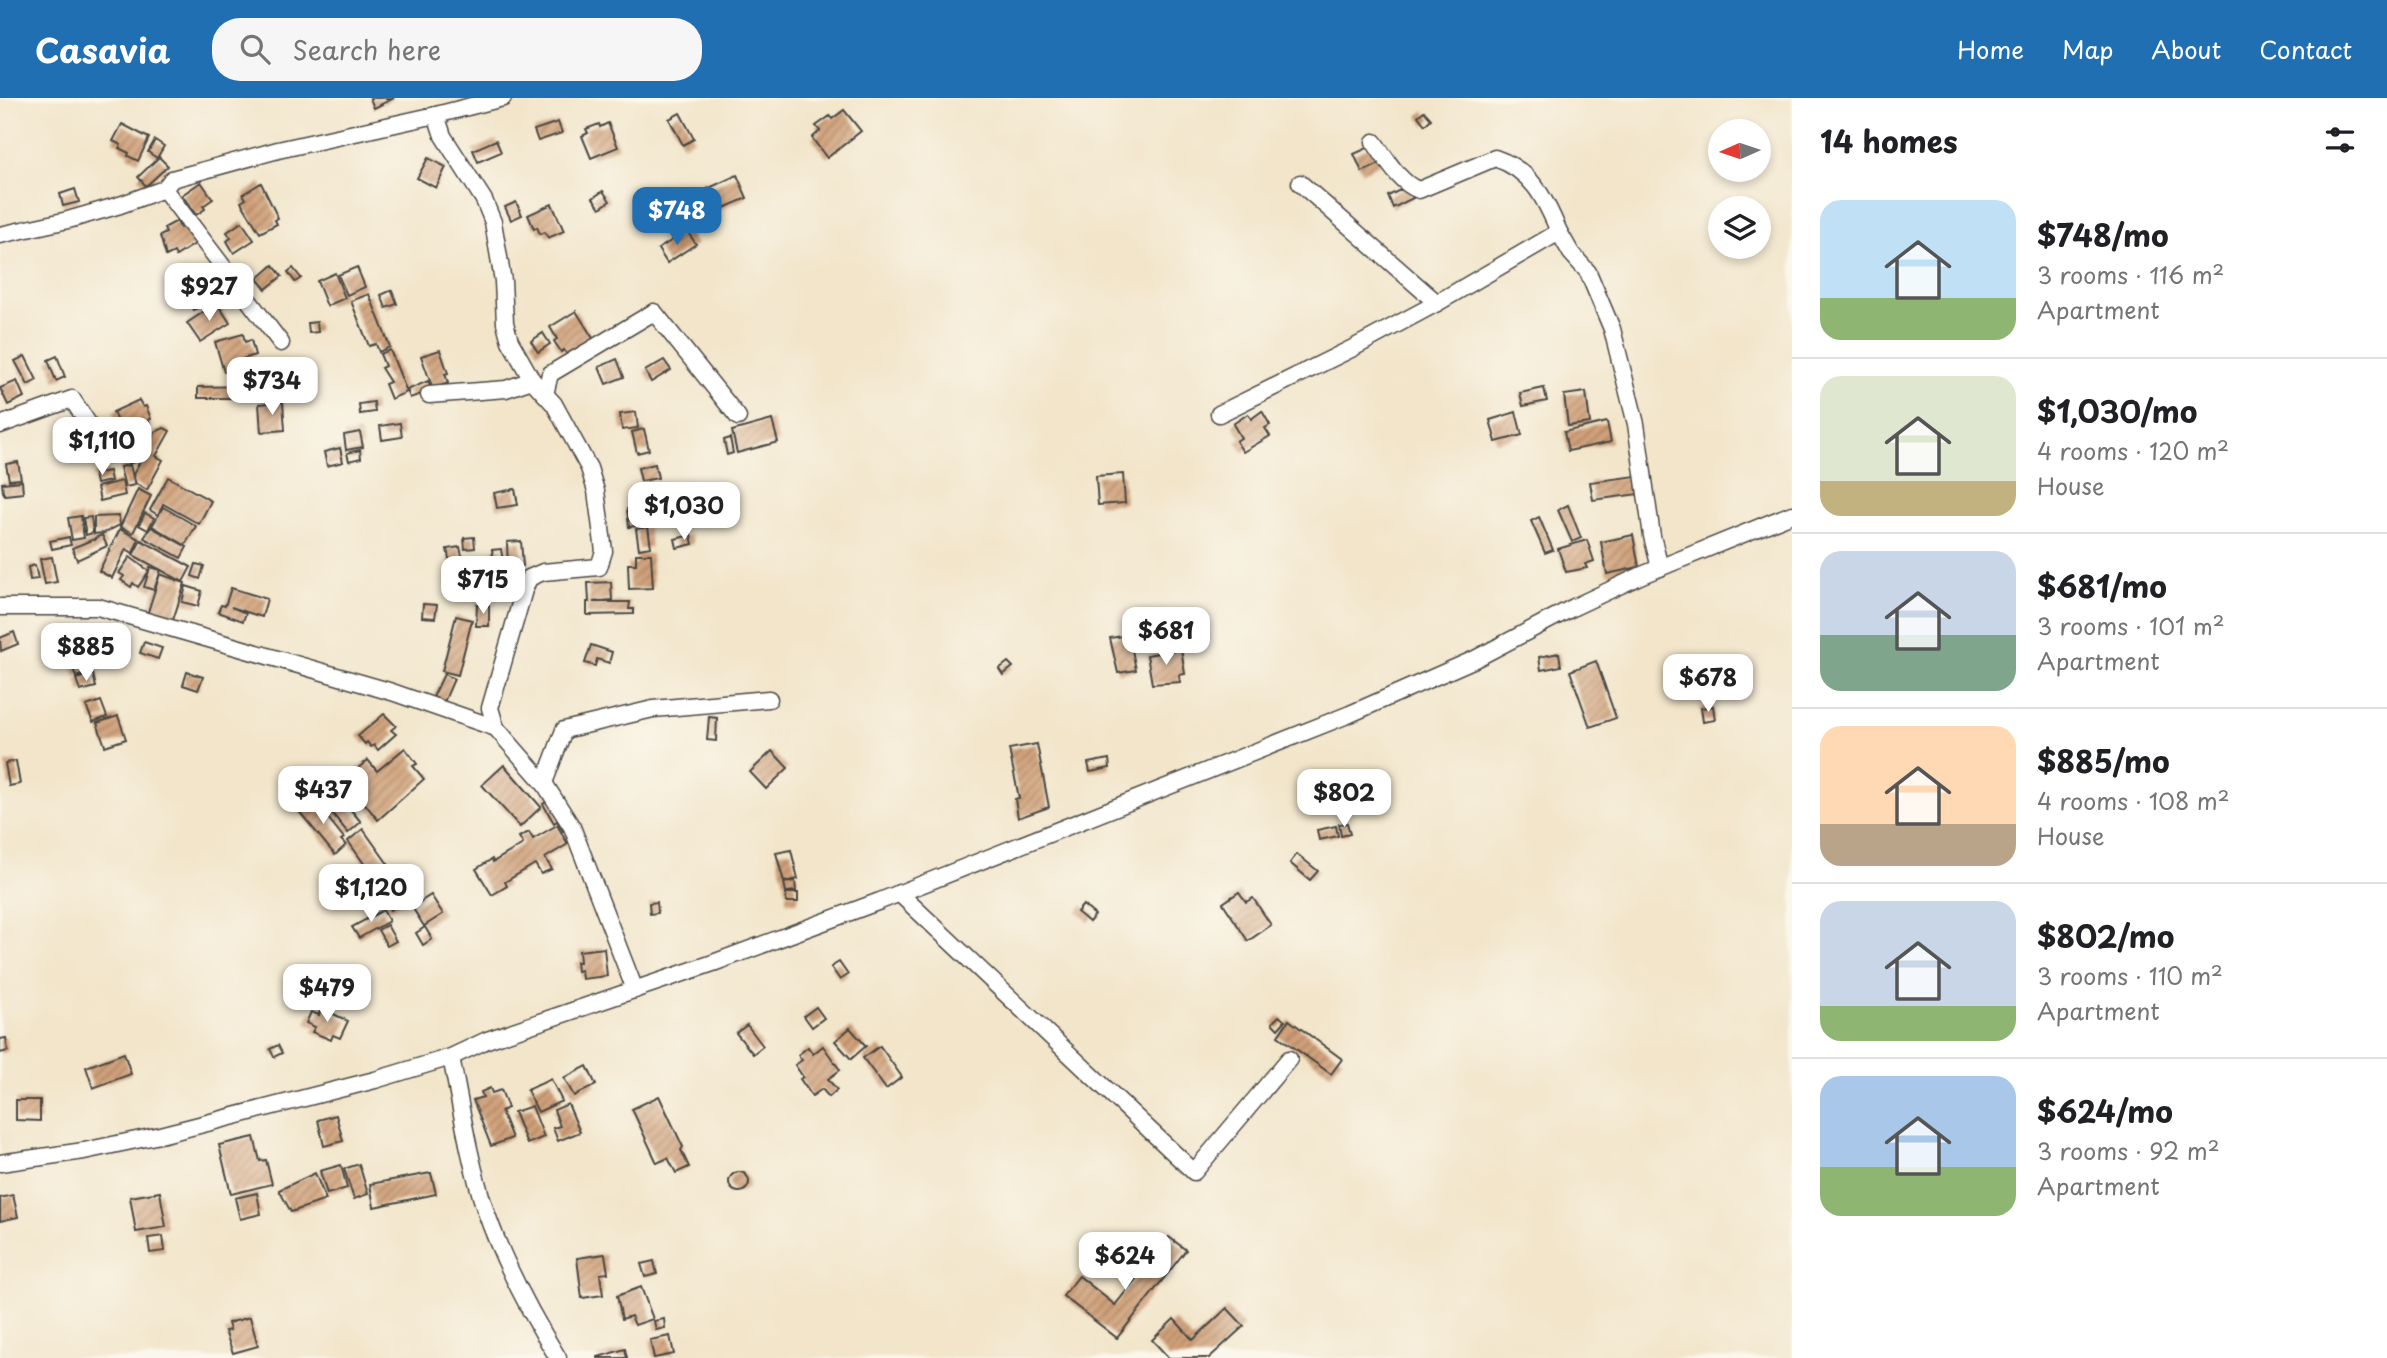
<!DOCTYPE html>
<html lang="en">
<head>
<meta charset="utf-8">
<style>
  body { margin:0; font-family:"Playpen Sans",sans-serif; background:#f6f6f6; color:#202124; height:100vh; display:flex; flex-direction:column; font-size:26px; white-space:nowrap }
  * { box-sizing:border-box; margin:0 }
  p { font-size:23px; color:#757577 }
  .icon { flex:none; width:38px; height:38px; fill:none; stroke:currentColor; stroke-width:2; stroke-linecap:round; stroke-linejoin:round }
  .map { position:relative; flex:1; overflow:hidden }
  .side { display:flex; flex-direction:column; background:#fff; width:595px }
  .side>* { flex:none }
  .needle { width:46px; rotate:267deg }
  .controls { position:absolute; left:1708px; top:21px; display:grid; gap:14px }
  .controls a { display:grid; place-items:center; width:63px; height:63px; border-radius:50%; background:#fff; box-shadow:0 4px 10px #0003; font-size:35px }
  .price { position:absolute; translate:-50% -60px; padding:0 16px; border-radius:14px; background:#fff; color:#222; font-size:23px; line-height:46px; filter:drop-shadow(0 2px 4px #0008) }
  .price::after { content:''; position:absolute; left:50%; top:42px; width:21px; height:16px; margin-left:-10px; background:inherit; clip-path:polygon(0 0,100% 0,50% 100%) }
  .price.current { background:#1f6fb2; color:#fff }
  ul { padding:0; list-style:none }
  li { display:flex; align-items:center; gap:21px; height:175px; padding:0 28px }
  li+li { border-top:2px solid #e0e0e0 }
  li span { display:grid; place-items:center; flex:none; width:196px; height:140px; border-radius:21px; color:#555 }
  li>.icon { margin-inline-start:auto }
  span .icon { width:84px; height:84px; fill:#fffc; stroke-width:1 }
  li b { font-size:30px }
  h2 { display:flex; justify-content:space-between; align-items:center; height:84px; padding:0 28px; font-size:30px }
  header { display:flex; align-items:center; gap:42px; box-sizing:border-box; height:98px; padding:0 35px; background:#1f6fb2; color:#fff }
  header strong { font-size:33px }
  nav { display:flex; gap:38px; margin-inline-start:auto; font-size:24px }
  .search { width:490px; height:63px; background:#f6f6f6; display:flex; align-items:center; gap:18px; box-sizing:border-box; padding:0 24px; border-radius:28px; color:#757577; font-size:26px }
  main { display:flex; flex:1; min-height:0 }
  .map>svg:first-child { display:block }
  .building { fill:url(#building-hatch) }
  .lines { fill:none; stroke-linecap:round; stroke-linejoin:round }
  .minor-casing { stroke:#494743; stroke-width:19 }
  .minor { stroke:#fff; stroke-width:16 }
</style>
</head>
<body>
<header>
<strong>Casavia</strong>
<div class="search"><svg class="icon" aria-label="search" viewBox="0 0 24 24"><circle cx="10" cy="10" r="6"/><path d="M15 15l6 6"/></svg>Search here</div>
<nav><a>Home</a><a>Map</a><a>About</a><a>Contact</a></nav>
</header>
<main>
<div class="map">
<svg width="1792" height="1260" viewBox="0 0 1792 1260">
  <defs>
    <pattern id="building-hatch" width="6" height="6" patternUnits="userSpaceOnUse" patternTransform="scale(1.75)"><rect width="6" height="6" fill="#d0a079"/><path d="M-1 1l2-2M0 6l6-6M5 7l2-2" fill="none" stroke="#a98363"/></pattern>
  </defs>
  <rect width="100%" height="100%" fill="#fbf7ec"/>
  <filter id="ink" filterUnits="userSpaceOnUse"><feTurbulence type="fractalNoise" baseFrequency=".0143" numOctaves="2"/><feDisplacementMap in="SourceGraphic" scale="14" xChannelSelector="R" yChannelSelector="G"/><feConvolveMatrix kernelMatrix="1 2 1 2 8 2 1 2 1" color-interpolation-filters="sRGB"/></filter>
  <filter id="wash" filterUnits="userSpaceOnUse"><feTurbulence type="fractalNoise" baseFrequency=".00686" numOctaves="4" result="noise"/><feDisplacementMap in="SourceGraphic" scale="28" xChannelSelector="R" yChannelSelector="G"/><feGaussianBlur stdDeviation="1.57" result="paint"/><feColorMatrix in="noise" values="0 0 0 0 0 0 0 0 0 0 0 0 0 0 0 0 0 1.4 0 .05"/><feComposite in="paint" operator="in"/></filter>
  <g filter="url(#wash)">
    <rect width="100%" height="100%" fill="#f2e5ca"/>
    <g id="blocks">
      <g class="building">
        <polygon points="370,0 394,0 374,10"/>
        <polygon points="844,12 861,33 827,60 812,40 820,33 816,28 830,18 832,21"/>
        <polygon points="1424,13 1431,21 1425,27 1418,18"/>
        <polygon points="680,15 694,41 683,47 669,21"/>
        <polygon points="558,24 562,35 538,43 534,32"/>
        <polygon points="608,25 618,49 591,60 582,38 588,35 586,31 599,26 600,29"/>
        <polygon points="122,26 149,40 138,63 128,58 129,55 119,50 121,47 113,43"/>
        <polygon points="155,42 164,48 157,60 148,54"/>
        <polygon points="496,42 501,54 478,64 473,52"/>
        <polygon points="1372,48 1380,66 1362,74 1354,56"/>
        <polygon points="159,59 168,68 146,88 138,79"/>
        <polygon points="428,60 446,69 436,90 417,80"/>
        <polygon points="737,77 747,100 717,113 707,91"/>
        <polygon points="201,84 213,101 203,108 205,111 196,117 182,97"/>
        <polygon points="261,85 278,120 275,122 277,126 260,135 241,104 246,101 243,96"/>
        <polygon points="1408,88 1413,100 1393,110 1388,98"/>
        <polygon points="75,91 79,104 63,108 60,96"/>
        <polygon points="603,93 610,103 600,110 593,100"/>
        <polygon points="516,104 522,117 511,122 505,109"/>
        <polygon points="552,106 564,133 548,140 545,134 540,136 537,129 534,131 528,117"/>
        <polygon points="177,123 180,130 189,126 198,144 176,158 174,154 166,158 160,138 166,135 164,130"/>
        <polygon points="242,124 254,142 234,155 227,143 231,140 227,134"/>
        <polygon points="687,133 696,146 667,165 658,151"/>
        <polygon points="273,167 282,178 266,191 257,181"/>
        <polygon points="357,169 365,189 347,197 338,177"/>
        <polygon points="293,170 301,180 295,184 288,174"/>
        <polygon points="335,175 345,200 327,208 317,183"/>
        <polygon points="188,185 191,192 181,197 178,190"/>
        <polygon points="211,191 216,198 194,212 190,205"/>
        <polygon points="392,192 397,206 386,210 381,197"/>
        <polygon points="369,196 390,249 379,254 376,246 369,248 351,203"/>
        <polygon points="217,205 230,225 200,244 187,225"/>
        <polygon points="576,213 594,242 568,258 564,252 561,254 554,243 557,241 550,229"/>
        <polygon points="317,224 318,234 309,235 308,225"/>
        <polygon points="543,235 550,246 538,254 531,243"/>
        <polygon points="243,236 245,244 251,242 255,257 243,261 245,268 224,274 215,244"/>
        <polygon points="390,252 407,294 391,301 385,286 390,284 381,270 385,268 380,256"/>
        <polygon points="440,252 448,275 445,276 448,285 433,291 421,258"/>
        <polygon points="25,258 37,282 28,287 15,263"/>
        <polygon points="57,258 65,279 56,283 48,262"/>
        <polygon points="617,261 624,279 606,286 599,269"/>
        <polygon points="664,262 671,272 651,284 645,273"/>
        <polygon points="279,270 283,288 276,290 278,298 261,301 255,275"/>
        <polygon points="17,283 24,299 8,307 0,290"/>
        <polygon points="428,283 432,292 410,300 407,292"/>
        <polygon points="252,288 252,300 198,300 198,289"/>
        <polygon points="1544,290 1547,303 1523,308 1520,295"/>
        <polygon points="1586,294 1590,325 1568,328 1564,297"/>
        <polygon points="139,302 143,309 146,308 151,321 148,322 151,328 133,339 134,341 123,346 122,342 111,347 105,332 118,326 113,314"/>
        <polygon points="283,304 285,332 261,334 259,306"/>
        <polygon points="374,304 375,314 360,316 359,306"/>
        <polygon points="1262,313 1270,327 1265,330 1270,338 1243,354 1236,343 1241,340 1233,326 1248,316 1251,321"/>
        <polygon points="636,314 638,330 622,332 620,316"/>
        <polygon points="1516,314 1522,337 1496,344 1490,322"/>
        <polygon points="772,322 778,344 737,355 732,333"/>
        <polygon points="1607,324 1611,344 1568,353 1564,334"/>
        <polygon points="400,325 402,339 382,342 380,328"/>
        <polygon points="164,330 170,333 156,358 163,362 147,392 136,386 133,377 155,334"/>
        <polygon points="644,331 649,352 637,355 632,334"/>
        <polygon points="360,334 363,349 346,352 344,337"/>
        <polygon points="730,340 733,355 727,357 724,342"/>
        <polygon points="132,345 137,363 128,366 123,348"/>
        <polygon points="340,350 343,364 327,368 324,354"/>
        <polygon points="360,352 361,360 349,363 347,355"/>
        <polygon points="18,364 21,381 9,382 6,366"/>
        <polygon points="655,366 658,380 641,383 638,370"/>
        <polygon points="130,367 135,387 125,389 120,369"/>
        <polygon points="109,373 111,383 96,386 94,376"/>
        <polygon points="1123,376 1125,405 1098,407 1096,378"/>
        <polygon points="1636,378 1639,396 1593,402 1590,384"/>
        <polygon points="168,379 211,403 199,426 163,406 158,417 150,412"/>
        <polygon points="22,383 23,395 5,397 3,394 2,385"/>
        <polygon points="122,383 125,397 100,403 97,389"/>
        <polygon points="650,387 652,403 632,406 630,390"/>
        <polygon points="138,391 151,398 133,435 120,429"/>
        <polygon points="515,391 518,407 497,410 494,395"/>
        <polygon points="652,407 654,425 629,429 627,411"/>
        <polygon points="1568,407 1581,440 1572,444 1558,412"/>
        <polygon points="163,409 196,428 185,447 152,428"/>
        <polygon points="145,415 154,420 148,432 139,427"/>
        <polygon points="81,418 84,440 72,442 68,420"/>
        <polygon points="119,418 120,427 104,435 94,436 94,419"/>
        <polygon points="91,419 93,435 86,437 83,420"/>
        <polygon points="1539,419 1553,452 1545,455 1531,423"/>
        <polygon points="151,429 187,449 181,460 144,440"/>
        <polygon points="648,429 651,449 639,451 636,431"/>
        <polygon points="120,431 139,441 133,455 126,451 112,480 99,473"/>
        <polygon points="102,437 107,448 77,462 72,450 94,441 95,443 95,440"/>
        <polygon points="691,437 693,446 677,450 675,441"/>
        <polygon points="1633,437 1639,469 1607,476 1601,444"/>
        <polygon points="69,439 71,447 52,451 50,443"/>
        <polygon points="474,439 475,450 465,451 464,440"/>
        <polygon points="141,442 191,469 183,484 133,457"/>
        <polygon points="1587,442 1594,463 1585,466 1587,470 1566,474 1558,451"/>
        <polygon points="521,443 523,468 508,469 507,444"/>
        <polygon points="460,449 466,476 453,479 447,451"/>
        <polygon points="501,451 503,463 494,465 492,452"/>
        <polygon points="636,456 651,456 653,490 629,491 628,466 636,466"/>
        <polygon points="52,459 57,484 45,486 40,461"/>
        <polygon points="130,459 149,473 150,469 161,472 154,492 144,489 149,473 138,489 133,485 131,489 121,482 124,478 119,475"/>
        <polygon points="196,466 204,468 200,481 192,478"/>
        <polygon points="35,467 38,481 30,482 28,469"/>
        <polygon points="160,476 185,485 172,525 147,517"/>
        <polygon points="611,484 612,502 593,504 630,504 629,511 634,511 634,516 587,517 587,504 589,504 588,485"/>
        <polygon points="186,488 202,493 198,508 182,504"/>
        <polygon points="231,490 267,501 262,519 231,509 246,515 243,523 218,514 221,507 225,508"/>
        <polygon points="423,506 437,507 435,520 422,519"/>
        <polygon points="477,507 489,507 489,528 476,528"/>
        <polygon points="1188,512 1189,520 1180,521 1179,513"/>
        <polygon points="456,518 472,522 458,577 442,573"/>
        <polygon points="14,534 18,546 1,553 0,540"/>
        <polygon points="1129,537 1136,572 1118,575 1110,540"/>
        <polygon points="144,544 162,550 158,561 140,555"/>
        <polygon points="591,547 612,554 609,565 597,561 595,568 585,565"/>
        <polygon points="1181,551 1185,576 1179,577 1180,584 1152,586 1147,557"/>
        <polygon points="1559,555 1561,568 1541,572 1539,559"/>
        <polygon points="89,563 93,574 76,579 72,568"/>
        <polygon points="1596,563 1616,620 1590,629 1570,573"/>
        <polygon points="1008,564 1013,569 1003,577 999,571"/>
        <polygon points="187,574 203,579 198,592 183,587"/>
        <polygon points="93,576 96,589 80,593 76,581"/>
        <polygon points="444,576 454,581 444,604 433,599"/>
        <polygon points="101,603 107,619 93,624 86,608"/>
        <polygon points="1713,608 1715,622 1703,624 1701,610"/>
        <polygon points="384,616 396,628 391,632 396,636 378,652 374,647 371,649 367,644 365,646 358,638"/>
        <polygon points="118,618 126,641 105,648 97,625"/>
        <polygon points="709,619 717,620 716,643 707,642"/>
        <polygon points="1037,646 1049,709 1018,720 1015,701 1019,700 1009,651"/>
        <polygon points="405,650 417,666 413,668 424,681 378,722 345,681 368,662 377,673"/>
        <polygon points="772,653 788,670 766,691 750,674"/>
        <polygon points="1109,661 1110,670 1090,674 1088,665"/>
        <polygon points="16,663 20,686 9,688 5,665"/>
        <polygon points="504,667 541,709 520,729 482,687"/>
        <polygon points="336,694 361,724 348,735 323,704"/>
        <polygon points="547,694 569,729 563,733 557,723 554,725 543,706 546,704 542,697"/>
        <polygon points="312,700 344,740 341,742 346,747 335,757 298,712"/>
        <polygon points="1347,725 1350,736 1341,738 1339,726"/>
        <polygon points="557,727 568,746 545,760 552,771 541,776 535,766 505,784 507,788 492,797 476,771 492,761 493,764 523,746 519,739 529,734 533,741"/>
        <polygon points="1336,728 1338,738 1319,742 1317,732"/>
        <polygon points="363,731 398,780 382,791 348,743"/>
        <polygon points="791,752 798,781 784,784 776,755"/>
        <polygon points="1297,756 1318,773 1310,782 1290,765"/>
        <polygon points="342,769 348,781 330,791 323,779"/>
        <polygon points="365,781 372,793 356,804 349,792"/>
        <polygon points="795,783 796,793 786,794 784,785"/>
        <polygon points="394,786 404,804 390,812 380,795"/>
        <polygon points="1239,794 1246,804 1253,800 1271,827 1248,843 1223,805"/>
        <rect x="786" y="795" width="12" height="9"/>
        <polygon points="431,797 443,816 424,828 412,809"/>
        <polygon points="657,804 658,815 650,816 649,805"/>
        <polygon points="1083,807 1095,817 1089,824 1077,814"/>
        <polygon points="383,812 389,823 359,840 352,829"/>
        <polygon points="387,827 396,843 387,848 378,832"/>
        <polygon points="425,829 432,841 423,847 416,835"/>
        <polygon points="604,850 607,878 582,881 581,872 577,873 576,864 580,864 579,853"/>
        <polygon points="839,864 848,877 840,882 831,869"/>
        <polygon points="816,909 824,920 812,929 804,918"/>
        <polygon points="321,910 348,923 340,940 333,937 331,942 312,934 315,929 306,925 311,914 319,917"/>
        <polygon points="1279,918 1285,923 1278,931 1272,925"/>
        <polygon points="1289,922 1342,961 1331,976 1278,938"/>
        <polygon points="747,927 763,948 753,956 736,935"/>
        <polygon points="850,930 866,948 851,961 835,943"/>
        <polygon points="6,940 8,953 0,955 0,941"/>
        <polygon points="278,947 282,955 274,959 270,951"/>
        <polygon points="823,948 840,972 828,981 837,992 829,999 822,991 812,998 800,981 803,979 795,967 802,962 798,957 808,949 813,956"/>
        <polygon points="880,948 902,979 886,991 863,960"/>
        <polygon points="124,955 131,976 93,990 86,969"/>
        <polygon points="587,968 596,987 574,998 564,980"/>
        <polygon points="551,981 562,1003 538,1014 527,992"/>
        <polygon points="490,990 492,995 501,992 508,1010 501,1013 512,1040 491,1048 473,1002 483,999 481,994"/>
        <polygon points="659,998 683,1049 681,1052 689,1069 676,1075 668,1060 657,1065 632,1011"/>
        <polygon points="16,1002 40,1002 40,1023 16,1022"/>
        <polygon points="568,1006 580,1034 558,1043 553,1030 560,1028 554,1012"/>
        <polygon points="532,1008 544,1039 527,1046 514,1014"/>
        <polygon points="336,1017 343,1043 324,1048 318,1022"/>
        <polygon points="254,1039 260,1063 266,1062 272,1086 231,1096 219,1047"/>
        <polygon points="359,1066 368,1096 354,1101 344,1071"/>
        <polygon points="341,1067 347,1090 327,1096 320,1073"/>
        <circle cx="739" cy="1084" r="10"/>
        <polygon points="315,1075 326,1102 291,1114 279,1092"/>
        <polygon points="431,1075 436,1096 374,1109 370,1086"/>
        <polygon points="160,1094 166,1129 136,1134 130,1099"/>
        <polygon points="257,1095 261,1116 240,1121 235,1100"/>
        <polygon points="13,1097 18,1119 0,1123 0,1100"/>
        <polygon points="163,1138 165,1153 150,1155 148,1140"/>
        <polygon points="1169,1139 1186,1152 1117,1240 1063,1198 1079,1178 1115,1207"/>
        <polygon points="605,1156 608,1175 600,1176 603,1197 582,1200 577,1160"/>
        <polygon points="654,1163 657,1176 645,1179 641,1166"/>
        <polygon points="641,1189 653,1221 635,1227 631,1218 622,1221 617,1198"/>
        <polygon points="1227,1210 1244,1228 1209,1260 1169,1260 1152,1242 1174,1221 1193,1242"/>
        <polygon points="250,1219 258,1248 233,1255 225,1233 230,1232 228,1225"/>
        <polygon points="664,1221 665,1230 656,1232 654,1223"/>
        <polygon points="670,1238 674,1256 654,1260 650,1242"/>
        <polygon points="625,1251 627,1260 598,1260 598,1259"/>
      </g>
    </g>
  </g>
  <g filter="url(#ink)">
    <use href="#blocks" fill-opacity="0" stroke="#494743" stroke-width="2"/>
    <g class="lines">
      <defs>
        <g id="minor">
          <path d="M1374,44C1385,59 1400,86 1419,92L1495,60C1531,72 1545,100 1559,134"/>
          <polyline points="1300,85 1437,205"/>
          <polyline points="164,91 281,245"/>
          <polyline points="0,137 68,122 120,107 164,91 172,81 278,52 436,17 503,0"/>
          <polyline points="545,296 550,276 654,214 738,319"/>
          <polyline points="429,297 506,291 532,282"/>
          <polyline points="1219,316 1353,250 1437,205 1559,134 1571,155 1588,174 1612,231 1636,326 1652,438 1660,470"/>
          <polyline points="0,327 72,301 109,357"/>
          <polyline points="0,509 98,509 392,594 496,630 490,610 524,492 529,480 543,474 599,469 604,453 596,393 589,370 554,306 532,282 510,243 505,225 503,183 493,124 484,102 443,38 436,17"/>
          <polyline points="496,630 544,685 572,729 635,892"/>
          <polyline points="544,685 564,632 653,611 769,601"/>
          <polyline points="899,795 1194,1074 1289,961"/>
          <path d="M451,959C461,1009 469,1062 485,1111C503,1163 529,1213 558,1260"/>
          <polyline points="0,1065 84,1053 160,1037 375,982 451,959 487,942 713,865 880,803 1350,616 1475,561 1574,509 1642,477 1792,416"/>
        </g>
      </defs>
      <use href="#minor" class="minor-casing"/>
      <use href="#minor" class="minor"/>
    </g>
  </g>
</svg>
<div class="controls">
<a><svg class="needle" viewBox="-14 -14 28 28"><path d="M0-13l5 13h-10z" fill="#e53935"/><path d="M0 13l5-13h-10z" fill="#757577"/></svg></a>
<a><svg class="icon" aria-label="layers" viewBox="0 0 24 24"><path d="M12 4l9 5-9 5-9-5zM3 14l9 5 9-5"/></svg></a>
</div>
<b class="price current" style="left:677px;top:149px">$748</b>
<b class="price" style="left:209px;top:225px">$927</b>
<b class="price" style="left:272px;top:319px">$734</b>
<b class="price" style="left:102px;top:379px">$1,110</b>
<b class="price" style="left:684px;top:444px">$1,030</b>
<b class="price" style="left:483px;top:518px">$715</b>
<b class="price" style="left:1166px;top:569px">$681</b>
<b class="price" style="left:86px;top:585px">$885</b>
<b class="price" style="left:1708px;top:616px">$678</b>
<b class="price" style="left:323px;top:728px">$437</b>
<b class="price" style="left:1344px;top:731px">$802</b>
<b class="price" style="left:371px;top:826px">$1,120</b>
<b class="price" style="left:327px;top:926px">$479</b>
<b class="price" style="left:1125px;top:1194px">$624</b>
</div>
<section class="side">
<h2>14 homes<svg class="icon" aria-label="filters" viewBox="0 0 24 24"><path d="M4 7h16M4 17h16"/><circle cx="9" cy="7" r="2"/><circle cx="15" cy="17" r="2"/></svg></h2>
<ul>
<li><span style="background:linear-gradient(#bfe0f5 70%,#8fb573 0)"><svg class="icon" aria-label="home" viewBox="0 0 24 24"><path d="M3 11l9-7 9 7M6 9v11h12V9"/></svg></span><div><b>$748/mo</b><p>3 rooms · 116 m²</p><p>Apartment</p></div></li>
<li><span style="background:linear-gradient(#dfe7d0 75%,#c2b280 0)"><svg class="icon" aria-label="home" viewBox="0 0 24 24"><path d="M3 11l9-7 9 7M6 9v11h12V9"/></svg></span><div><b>$1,030/mo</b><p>4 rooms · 120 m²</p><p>House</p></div></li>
<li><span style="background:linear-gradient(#c9d6e8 60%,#7fa58c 0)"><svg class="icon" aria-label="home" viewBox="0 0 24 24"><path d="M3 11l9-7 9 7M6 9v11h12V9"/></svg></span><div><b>$681/mo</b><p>3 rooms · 101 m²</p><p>Apartment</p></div></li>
<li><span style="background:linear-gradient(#ffd9b3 70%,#b9a48a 0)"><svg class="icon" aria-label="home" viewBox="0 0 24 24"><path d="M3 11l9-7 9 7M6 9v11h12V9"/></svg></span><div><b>$885/mo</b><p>4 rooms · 108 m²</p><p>House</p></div></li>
<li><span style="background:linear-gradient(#c9d6e8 75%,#8fb573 0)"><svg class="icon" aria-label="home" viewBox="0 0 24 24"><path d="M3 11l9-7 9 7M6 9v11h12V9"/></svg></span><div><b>$802/mo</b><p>3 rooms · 110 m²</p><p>Apartment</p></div></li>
<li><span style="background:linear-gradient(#a9c7e8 65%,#8fb573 0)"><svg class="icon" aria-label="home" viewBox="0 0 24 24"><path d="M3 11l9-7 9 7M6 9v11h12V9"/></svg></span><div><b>$624/mo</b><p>3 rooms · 92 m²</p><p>Apartment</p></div></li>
</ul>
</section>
</main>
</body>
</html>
